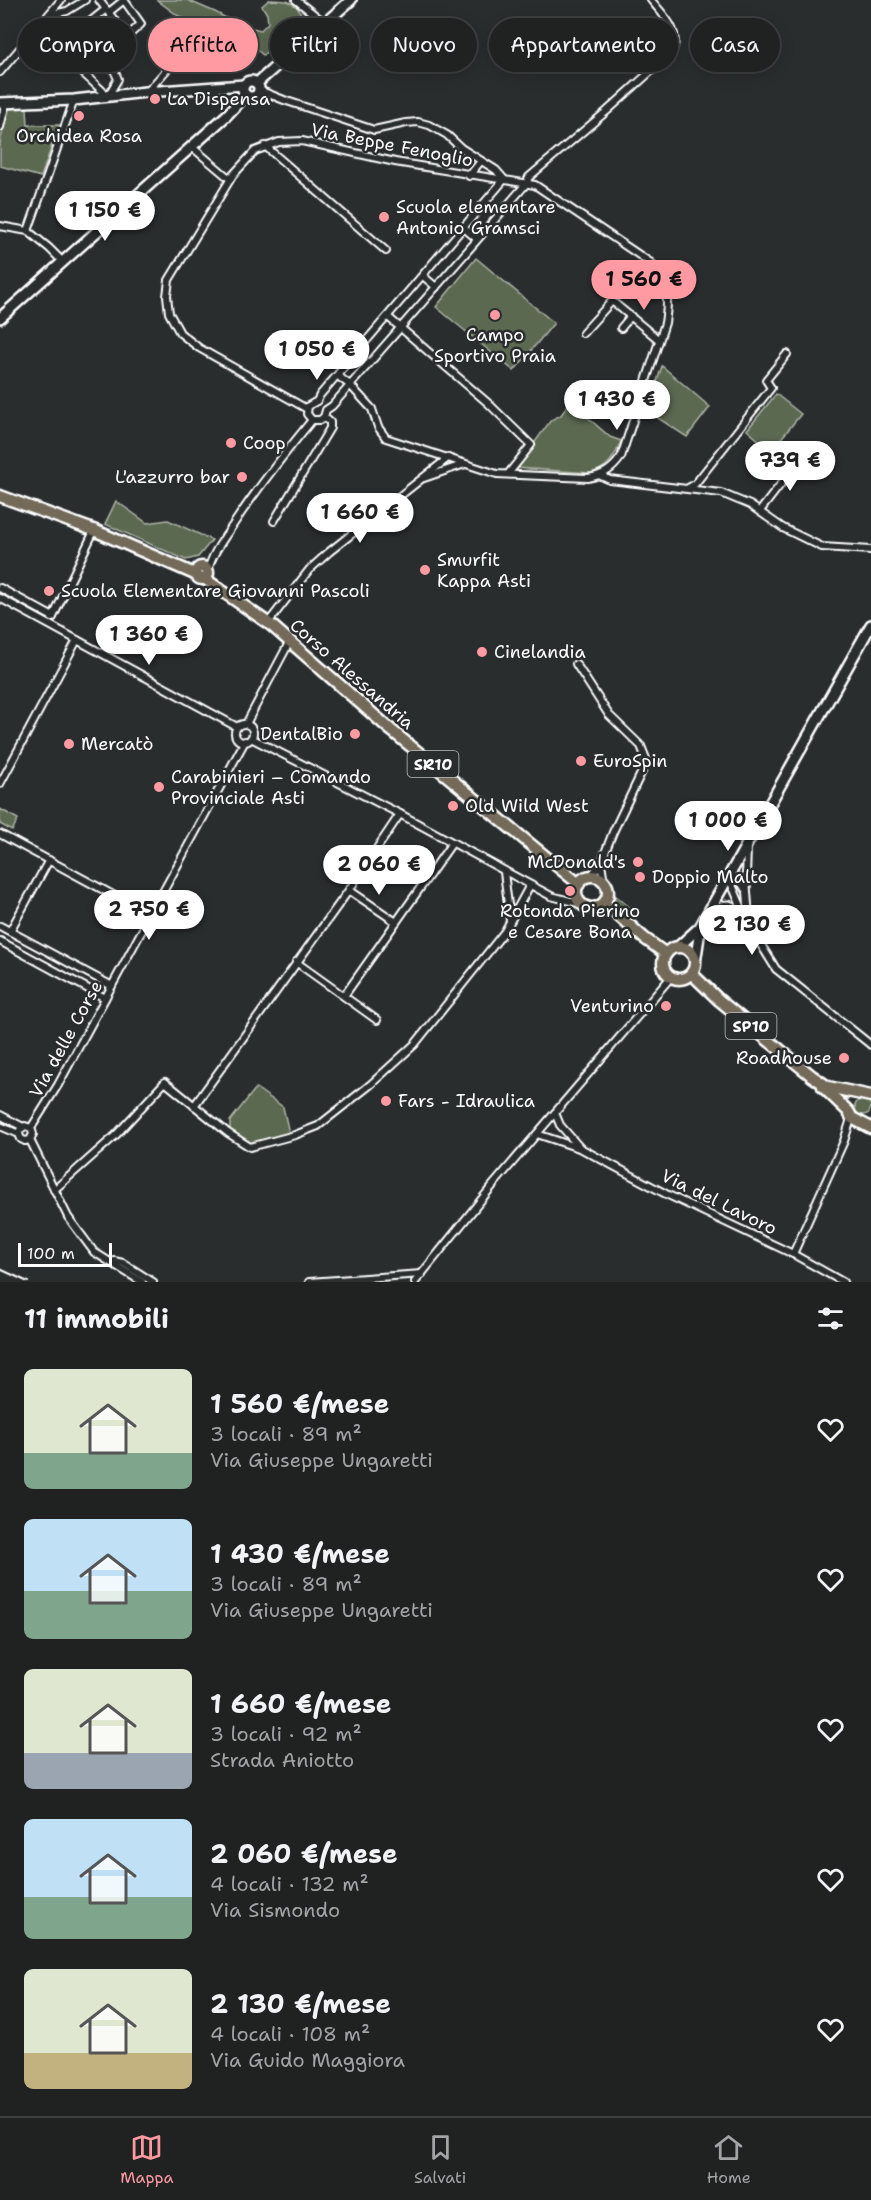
<!DOCTYPE html>
<html lang="it">
<head>
<meta charset="utf-8">
<style>
  body { margin:0; font-family:"Shantell Sans",sans-serif; background:#2d2f2f; color:#f1f3f6; height:100vh; display:flex; flex-direction:column; font-size:22px; white-space:nowrap }
  * { box-sizing:border-box; margin:0 }
  p { font-size:20px; color:#a2a4a5 }
  .icon { flex:none; width:33px; height:33px; fill:none; stroke:currentColor; stroke-width:2; stroke-linecap:round; stroke-linejoin:round }
  .map { position:relative; height:1282px; overflow:hidden }
  .drawer { display:flex; flex-direction:column; background:#202222; flex:1 }
  .drawer>* { flex:none }
  .guide { position:absolute; left:18px; top:18px; width:836px; height:54px; display:flex; gap:12px }
  .scale { position:absolute; left:18px; bottom:15px; width:94px; box-sizing:border-box; padding-left:6px; border:3px solid #fff; border-top:0; font-size:16px; line-height:21px; white-space:nowrap; color:#fff; -webkit-text-stroke:4px #2a2d2e; paint-order:stroke }
  .price { position:absolute; translate:-50% -51px; padding:0 14px; border-radius:21px; background:#fff; color:#222; font-size:20px; line-height:39px; filter:drop-shadow(0 2px 3px #0008) }
  .price::after { content:''; position:absolute; left:50%; top:36px; width:18px; height:14px; margin-left:-9px; background:inherit; clip-path:polygon(0 0,100% 0,50% 100%) }
  .price.selected { background:#ff9aa2; color:#111 }
  ul { padding:0; list-style:none }
  li { display:flex; align-items:center; gap:18px; height:150px; padding:0 24px }
  li span { display:grid; place-items:center; flex:none; width:168px; height:120px; border-radius:9px; color:#555 }
  li>.icon { margin-inline-start:auto }
  span .icon { width:72px; height:72px; fill:#fffc; stroke-width:1 }
  li b { font-size:26px }
  h2 { display:flex; justify-content:space-between; align-items:center; height:72px; padding:0 24px; font-size:26px }
  .pill { padding:0 21px; border-radius:27px; background:#202222; box-shadow:0 3px 15px #0003,0 0 0 2px #3d3f40; font-size:21px; line-height:54px }
  .pill.selected { background:#ff9aa2; color:#111 }
  .tabs { display:flex; justify-content:space-around; align-items:center; height:84px; border-top:2px solid #3d3f40; background:#202222; font-size:16px; color:#a2a4a5 }
  .tabs a { display:grid; justify-items:center; gap:3px }
  .tabs .selected { color:#ff9aa2 }
  .map>svg:first-child { display:block }
  .green { fill:#5b6951; stroke:#adb4a8; stroke-width:1.5 }
  .lines { fill:none; stroke-linecap:round; stroke-linejoin:round }
  .street-casing { stroke:#fff; stroke-width:10 }
  .secondary-casing { stroke:#fff; stroke-width:14 }
  .primary-casing { stroke:#fff; stroke-width:15 }
  .street { stroke:#2a2d2e; stroke-width:6 }
  .secondary { stroke:#2a2d2e; stroke-width:9 }
  .primary { stroke:#736b5a; stroke-width:10 }
  .rail { stroke:#fff; stroke-width:2 }
  .poi-dot { fill:#ff9aa2; stroke:#2a2d2e; stroke-width:2 }
  .labels { text-anchor:middle; stroke-width:5; stroke-linejoin:round; paint-order:stroke }
  .shield { fill:#2a2d2e; stroke:#bfc0c0; stroke-width:1.5 }
  .shield-label { font-size:16px; font-weight:bold; fill:#fff }
  .poi-label { font-size:18px; fill:#fff; stroke:#2a2d2e; text-anchor:start }
  .street-label { font-size:18px; fill:#fff; stroke:#2a2d2e }
</style>
</head>
<body>
<div class="map">
<svg width="871" height="1282" viewBox="0 0 871 1282">
  <rect width="100%" height="100%" fill="#2a2d2e"/>
  <filter id="ink" filterUnits="userSpaceOnUse"><feTurbulence type="fractalNoise" baseFrequency=".0167" numOctaves="2"/><feDisplacementMap in="SourceGraphic" scale="12" xChannelSelector="R" yChannelSelector="G"/><feConvolveMatrix kernelMatrix="1 2 1 2 8 2 1 2 1" color-interpolation-filters="sRGB"/></filter>
  <g filter="url(#ink)">
    <g class="green">
      <path d="M157,0H187L215,12L239,25L261,30L268,23L267,14L262,6L269,0C284,0 295,0 301,14L297,22L290,21C283,26 282,34 278,42C275,47 268,51 263,55L257,50C246,57 231,53 221,44V40L212,33L177,15Z"/>
      <polygon points="27,108 28,125 59,125 41,177 0,166 0,144 7,109"/>
      <polygon points="476,258 554,323 514,371 436,307"/>
      <polygon points="662,366 710,407 687,437 647,411"/>
      <polygon points="776,394 801,414 771,451 747,430"/>
      <path d="M570,402L610,437L621,441C615,457 608,468 591,473L516,468L551,420L561,415Z"/>
      <polygon points="116,501 147,523 168,520 212,540 198,557 186,560 105,524"/>
      <polygon points="0,809 18,819 12,831 0,824"/>
      <path d="M615,895L639,915L633,921C623,914 613,907 615,895Z"/>
      <polygon points="256,1088 283,1107 289,1133 248,1144 230,1130 230,1121"/>
      <circle cx="863" cy="1107" r="8"/>
    </g>
    <g class="lines">
      <defs>
        <g id="street">
          <polyline points="296,0 325,23"/>
          <polyline points="49,15 67,11 85,0"/>
          <polyline points="36,30 108,96 118,79 107,55 86,25 106,9"/>
          <polyline points="95,36 115,21 99,0"/>
          <polyline points="57,49 86,25"/>
          <polyline points="107,55 141,24 124,0 109,12"/>
          <polyline points="0,72 61,0"/>
          <polyline points="259,90 284,100 374,130 406,123 418,122 429,125 447,135 461,148 496,170 503,178 503,181 320,395 317,401 308,406 307,414 312,420"/>
          <polyline points="147,92 192,41"/>
          <polyline points="0,127 6,103"/>
          <polyline points="265,146 386,251"/>
          <polyline points="192,147 230,179"/>
          <polyline points="469,176 481,161"/>
          <polyline points="0,226 28,231 49,248 63,262"/>
          <polyline points="464,228 477,239"/>
          <polyline points="28,231 74,100"/>
          <polyline points="423,276 436,287"/>
          <polyline points="388,317 488,403 531,445 508,474"/>
          <polyline points="621,328 631,316"/>
          <polyline points="583,333 612,301 659,340"/>
          <path d="M307,409L199,348L180,333L169,313L167,296L169,280L233,175L255,151L279,142L302,141L395,162L535,185L651,263C669,284 669,297 665,323L621,457C612,470 604,475 588,478L497,474L386,438L378,427L372,409L350,385L338,376"/>
          <polyline points="601,476 610,480 721,493 750,505 783,528 822,547 871,550"/>
          <polyline points="424,478 465,464"/>
          <polyline points="688,488 695,484 771,388 766,380 787,354"/>
          <polyline points="760,511 801,458"/>
          <polyline points="274,521 330,428 330,422 324,417"/>
          <path d="M208,571C212,553 225,537 235,522C259,486 285,453 312,420H320L324,417L326,410L332,406L526,184L529,177L607,111L671,53C683,32 663,15 651,0"/>
          <polyline points="0,588 53,617 52,618"/>
          <polyline points="0,598 237,727"/>
          <polyline points="53,617 94,531"/>
          <polyline points="268,623 309,570 329,552 448,458"/>
          <polyline points="576,664 609,715 641,746 647,761 613,832 601,863 590,877"/>
          <polyline points="246,724 290,641"/>
          <circle cx="244" cy="733" r="9"/>
          <polyline points="251,738 400,814 551,896 582,904"/>
          <polyline points="0,784 77,640"/>
          <polyline points="0,834 150,915"/>
          <polyline points="747,847 746,878 749,918"/>
          <polyline points="601,863 604,882"/>
          <polyline points="504,872 510,921"/>
          <polyline points="731,874 739,879 745,889"/>
          <polyline points="729,878 750,927 776,969 871,1045"/>
          <polyline points="349,890 396,922"/>
          <path d="M710,910C727,902 732,901 743,917"/>
          <polyline points="0,926 112,986"/>
          <polyline points="10,931 49,860"/>
          <polyline points="0,941 105,998"/>
          <polyline points="296,962 377,1020"/>
          <polyline points="344,996 452,843"/>
          <polyline points="194,1106 349,890 400,814"/>
          <polyline points="555,1113 560,1125 581,1149"/>
          <polyline points="0,1115 23,1127"/>
          <polyline points="0,1126 19,1134 21,1139 25,1141 30,1140 33,1134 31,1128 25,1126 20,1130 19,1134"/>
          <polyline points="31,1128 58,1085 245,741"/>
          <polyline points="537,1134 582,1149 666,1194 793,1254 843,1282"/>
          <polyline points="30,1140 68,1217 94,1252 142,1282"/>
          <polyline points="54,1190 116,1135 165,1082 228,1133 250,1147 295,1135 318,1126 370,1085 415,1044 505,931 530,885"/>
          <polyline points="793,1254 844,1141 850,1122 850,1116"/>
          <polyline points="114,1261 123,1263 153,1282"/>
          <polyline points="309,1282 422,1274"/>
          <polyline points="415,1282 494,1184 671,977"/>
        </g>
        <g id="secondary">
          <circle cx="251" cy="89" r="8"/>
          <polyline points="257,83 351,0"/>
          <polyline points="0,103 74,100 146,92 244,85"/>
          <polyline points="0,318 226,116 246,95"/>
          <polyline points="678,947 700,927 871,625"/>
          <polyline points="695,963 700,930"/>
        </g>
        <g id="primary">
          <polyline points="0,496 96,531 197,575"/>
          <circle cx="202" cy="573" r="6"/>
          <polyline points="205,579 271,625 391,730 579,884"/>
          <circle cx="592" cy="892" r="16"/>
          <polyline points="604,903 644,938 666,954"/>
          <circle cx="679" cy="963" r="16"/>
          <polyline points="692,974 719,1000 812,1076 828,1087 871,1096"/>
          <polyline points="823,1087 848,1111 852,1118 871,1128"/>
        </g>
      </defs>
      <use href="#street" class="street-casing"/>
      <use href="#secondary" class="secondary-casing"/>
      <use href="#primary" class="primary-casing"/>
      <use href="#street" class="street"/>
      <use href="#secondary" class="secondary"/>
      <use href="#primary" class="primary"/>
      <polyline class="rail" points="0,1269 28,1282"/>
    </g>
  </g>
  <g class="poi-dot">
    <circle cx="155" cy="99" r="6"/>
    <circle cx="79" cy="116" r="6"/>
    <circle cx="384" cy="217" r="6"/>
    <circle cx="495" cy="315" r="6"/>
    <circle cx="231" cy="443" r="6"/>
    <circle cx="242" cy="477" r="6"/>
    <circle cx="425" cy="570" r="6"/>
    <circle cx="49" cy="591" r="6"/>
    <circle cx="482" cy="652" r="6"/>
    <circle cx="355" cy="734" r="6"/>
    <circle cx="69" cy="744" r="6"/>
    <circle cx="581" cy="761" r="6"/>
    <circle cx="159" cy="787" r="6"/>
    <circle cx="453" cy="806" r="6"/>
    <circle cx="638" cy="862" r="6"/>
    <circle cx="640" cy="877" r="6"/>
    <circle cx="570" cy="891" r="6"/>
    <circle cx="666" cy="1006" r="6"/>
    <circle cx="844" cy="1058" r="6"/>
    <circle cx="386" cy="1101" r="6"/>
  </g>
  <g class="labels">
    <g class="shield">
      <rect x="407.5" y="751" width="51" height="26" rx="4.5"/>
      <rect x="725.5" y="1013" width="51" height="26" rx="4.5"/>
    </g>
    <g class="shield-label">
      <text x="433" y="770">SR10</text>
      <text x="751" y="1032">SP10</text>
    </g>
    <g class="poi-label">
      <text x="167" y="105">La Dispensa</text>
      <text x="79" y="142" text-anchor="middle">Orchidea Rosa</text>
      <text x="396" y="213">Scuola elementare<tspan x="396" dy="21">Antonio Gramsci</tspan></text>
      <text x="495" y="341" text-anchor="middle">Campo<tspan x="495" dy="21">Sportivo Praia</tspan></text>
      <text x="243" y="449">Coop</text>
      <text x="230" y="483" text-anchor="end">L'azzurro bar</text>
      <text x="437" y="566">Smurfit<tspan x="437" dy="21">Kappa Asti</tspan></text>
      <text x="61" y="597">Scuola Elementare Giovanni Pascoli</text>
      <text x="494" y="658">Cinelandia</text>
      <text x="343" y="740" text-anchor="end">DentalBio</text>
      <text x="81" y="750">Mercatò</text>
      <text x="593" y="767">EuroSpin</text>
      <text x="171" y="783">Carabinieri – Comando<tspan x="171" dy="21">Provinciale Asti</tspan></text>
      <text x="465" y="812">Old Wild West</text>
      <text x="626" y="868" text-anchor="end">McDonald's</text>
      <text x="652" y="883">Doppio Malto</text>
      <text x="570" y="917" text-anchor="middle">Rotonda Pierino<tspan x="570" dy="21">e Cesare Bona</tspan></text>
      <text x="654" y="1012" text-anchor="end">Venturino</text>
      <text x="832" y="1064" text-anchor="end">Roadhouse</text>
      <text x="398" y="1107">Fars - Idraulica</text>
    </g>
    <g class="street-label">
      <text transform="translate(392 145) rotate(11)" y="6">Via Beppe Fenoglio</text>
      <text transform="translate(352 674) rotate(41)" y="6">Corso Alessandria</text>
      <text transform="translate(66 1039) rotate(-61)" y="6">Via delle Corse</text>
      <text transform="translate(719 1202) rotate(26)" y="6">Via del Lavoro</text>
    </g>
  </g>
</svg>
<div class="scale">100 m</div>
<b class="price" style="left:105px;top:242px">1 150 €</b>
<b class="price selected" style="left:644px;top:311px">1 560 €</b>
<b class="price" style="left:317px;top:381px">1 050 €</b>
<b class="price" style="left:617px;top:431px">1 430 €</b>
<b class="price" style="left:790px;top:492px">739 €</b>
<b class="price" style="left:360px;top:544px">1 660 €</b>
<b class="price" style="left:149px;top:666px">1 360 €</b>
<b class="price" style="left:728px;top:852px">1 000 €</b>
<b class="price" style="left:379px;top:896px">2 060 €</b>
<b class="price" style="left:149px;top:941px">2 750 €</b>
<b class="price" style="left:752px;top:956px">2 130 €</b>
<div class="guide">
<a class="pill">Compra</a>
<a class="pill selected">Affitta</a>
<a class="pill">Filtri</a>
<a class="pill">Nuovo</a>
<a class="pill">Appartamento</a>
<a class="pill">Casa</a>
</div>
</div>
<section class="drawer">
<h2>11 immobili<svg class="icon" aria-label="filters" viewBox="0 0 24 24"><path d="M4 7h16M4 17h16"/><circle cx="9" cy="7" r="2"/><circle cx="15" cy="17" r="2"/></svg></h2>
<ul>
<li><span style="background:linear-gradient(#dfe7d0 70%,#7fa58c 0)"><svg class="icon" aria-label="home" viewBox="0 0 24 24"><path d="M3 11l9-7 9 7M6 9v11h12V9"/></svg></span><div><b>1 560 €/mese</b><p>3 locali · 89 m²</p><p>Via Giuseppe Ungaretti</p></div><svg class="icon" aria-label="heart" viewBox="0 0 24 24"><path d="M12 20l-8-8c-3-5 5-10 8-4 3-6 11-1 8 4z"/></svg></li>
<li><span style="background:linear-gradient(#bfe0f5 60%,#7fa58c 0)"><svg class="icon" aria-label="home" viewBox="0 0 24 24"><path d="M3 11l9-7 9 7M6 9v11h12V9"/></svg></span><div><b>1 430 €/mese</b><p>3 locali · 89 m²</p><p>Via Giuseppe Ungaretti</p></div><svg class="icon" aria-label="heart" viewBox="0 0 24 24"><path d="M12 20l-8-8c-3-5 5-10 8-4 3-6 11-1 8 4z"/></svg></li>
<li><span style="background:linear-gradient(#dfe7d0 70%,#9aa5b1 0)"><svg class="icon" aria-label="home" viewBox="0 0 24 24"><path d="M3 11l9-7 9 7M6 9v11h12V9"/></svg></span><div><b>1 660 €/mese</b><p>3 locali · 92 m²</p><p>Strada Aniotto</p></div><svg class="icon" aria-label="heart" viewBox="0 0 24 24"><path d="M12 20l-8-8c-3-5 5-10 8-4 3-6 11-1 8 4z"/></svg></li>
<li><span style="background:linear-gradient(#bfe0f5 65%,#7fa58c 0)"><svg class="icon" aria-label="home" viewBox="0 0 24 24"><path d="M3 11l9-7 9 7M6 9v11h12V9"/></svg></span><div><b>2 060 €/mese</b><p>4 locali · 132 m²</p><p>Via Sismondo</p></div><svg class="icon" aria-label="heart" viewBox="0 0 24 24"><path d="M12 20l-8-8c-3-5 5-10 8-4 3-6 11-1 8 4z"/></svg></li>
<li><span style="background:linear-gradient(#dfe7d0 70%,#c2b280 0)"><svg class="icon" aria-label="home" viewBox="0 0 24 24"><path d="M3 11l9-7 9 7M6 9v11h12V9"/></svg></span><div><b>2 130 €/mese</b><p>4 locali · 108 m²</p><p>Via Guido Maggiora</p></div><svg class="icon" aria-label="heart" viewBox="0 0 24 24"><path d="M12 20l-8-8c-3-5 5-10 8-4 3-6 11-1 8 4z"/></svg></li>
</ul>
</section>
<nav class="tabs">
<a class="selected"><svg class="icon" aria-label="map" viewBox="0 0 24 24"><path d="M3 6l6-2 6 2 6-2v14l-6 2-6-2-6 2zM9 4v14M15 6v14"/></svg>Mappa</a>
<a><svg class="icon" aria-label="saved" viewBox="0 0 24 24"><path d="M7 4h10v16l-5-4-5 4z"/></svg>Salvati</a>
<a><svg class="icon" aria-label="home" viewBox="0 0 24 24"><path d="M3 11l9-7 9 7M6 9v11h12V9"/></svg>Home</a>
</nav>
</body>
</html>
